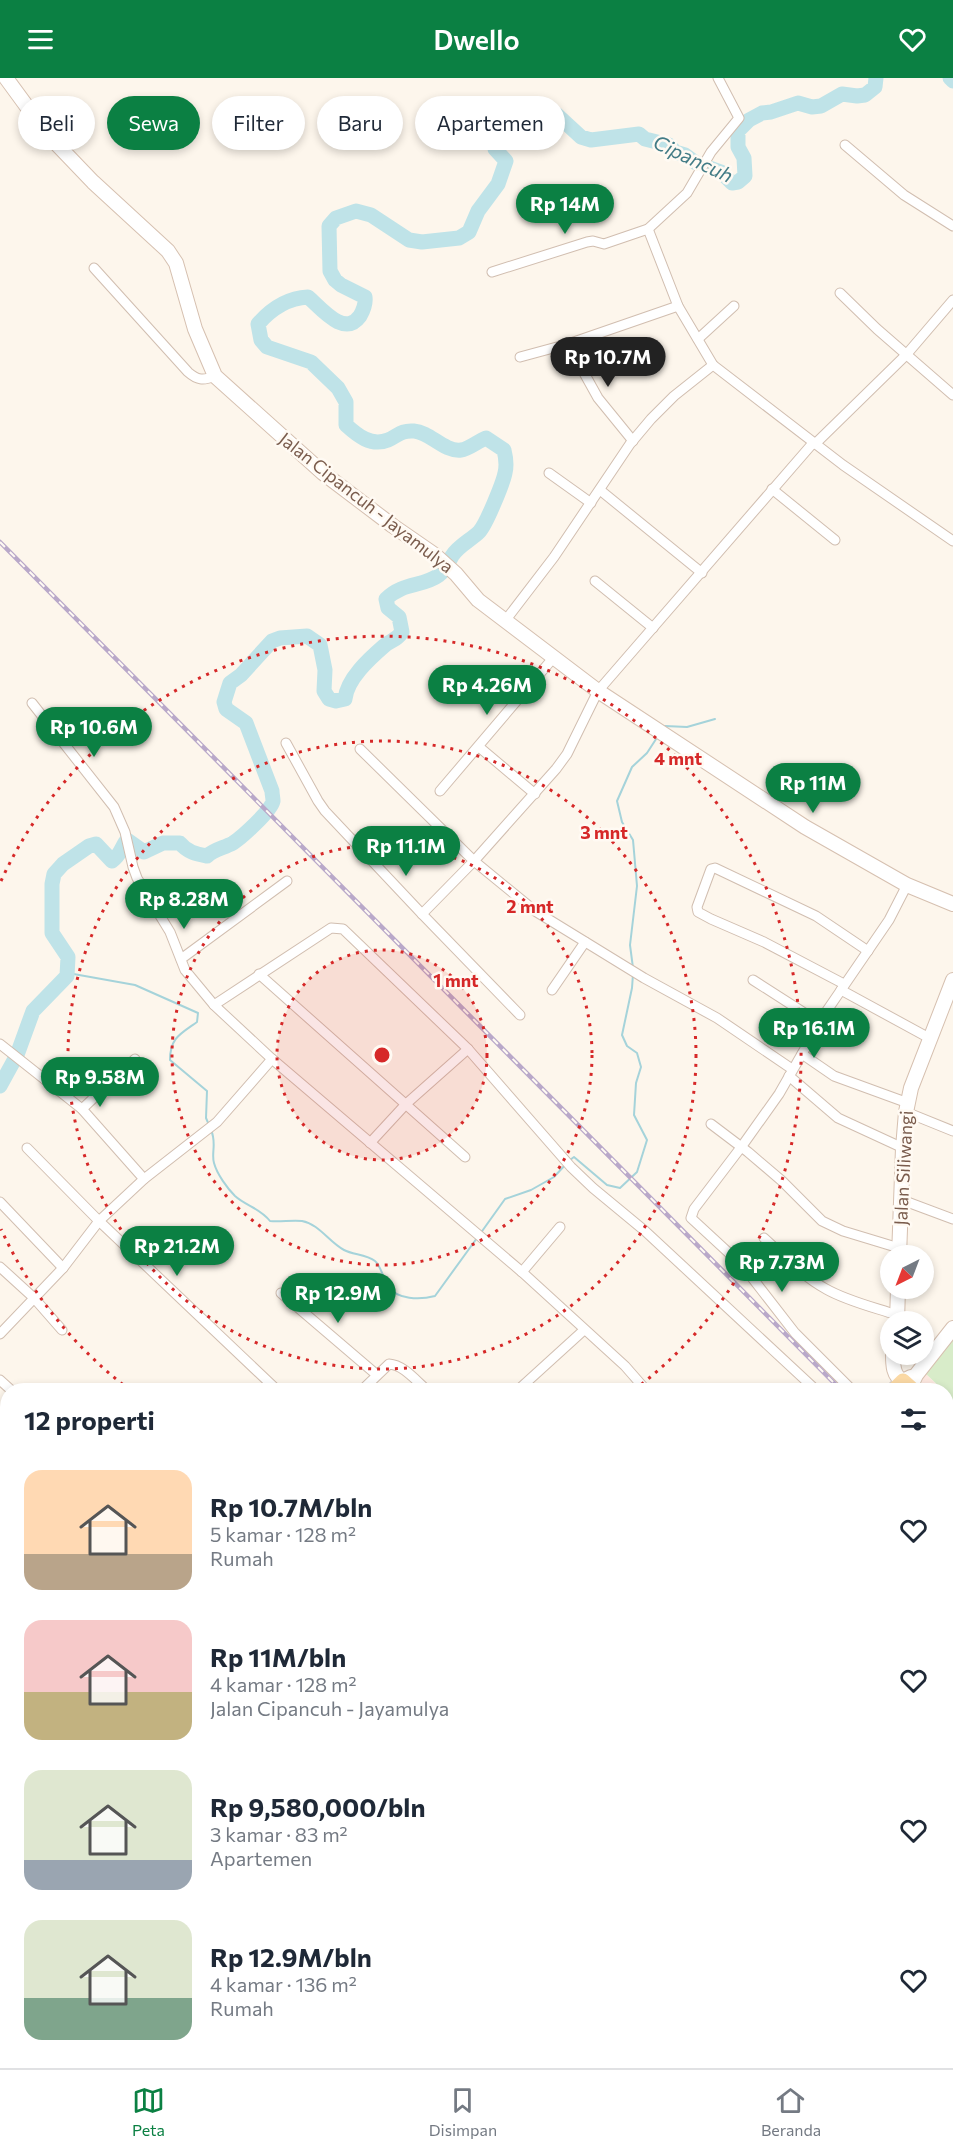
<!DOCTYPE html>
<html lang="id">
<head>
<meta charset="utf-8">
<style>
  body { margin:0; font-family:Commissioner,sans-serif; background:#f6f6f7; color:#1f2937; height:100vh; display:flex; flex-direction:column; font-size:22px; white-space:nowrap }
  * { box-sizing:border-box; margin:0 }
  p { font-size:20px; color:#747a83 }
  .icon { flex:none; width:33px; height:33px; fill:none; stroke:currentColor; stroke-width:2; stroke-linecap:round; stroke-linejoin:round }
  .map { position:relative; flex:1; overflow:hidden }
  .details { position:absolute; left:0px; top:1305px; width:954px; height:686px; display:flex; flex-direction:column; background:#fff; border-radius:24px 24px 0 0; box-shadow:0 3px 9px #0003 }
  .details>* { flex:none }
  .hud { position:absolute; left:18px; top:18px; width:600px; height:54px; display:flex; gap:12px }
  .needle { width:39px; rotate:222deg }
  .fabs { position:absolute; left:880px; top:1167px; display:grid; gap:12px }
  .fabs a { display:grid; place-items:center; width:54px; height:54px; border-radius:50%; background:#fff; box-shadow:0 3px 9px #0003; font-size:30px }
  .price { position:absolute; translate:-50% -51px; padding:0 14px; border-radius:21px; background:#0b8043; color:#fff; font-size:20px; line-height:39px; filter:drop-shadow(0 2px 3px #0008) }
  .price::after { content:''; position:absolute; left:50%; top:36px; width:18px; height:14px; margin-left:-9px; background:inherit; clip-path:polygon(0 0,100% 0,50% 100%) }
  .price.on { background:#222; color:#fff }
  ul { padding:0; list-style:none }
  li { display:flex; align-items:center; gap:18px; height:150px; padding:0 24px }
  li span { display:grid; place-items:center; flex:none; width:168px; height:120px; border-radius:18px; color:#555 }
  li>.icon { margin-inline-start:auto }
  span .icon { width:72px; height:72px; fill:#fffc; stroke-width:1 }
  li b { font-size:26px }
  h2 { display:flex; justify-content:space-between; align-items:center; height:72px; padding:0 24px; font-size:26px }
  .pill { padding:0 21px; border-radius:27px; background:#fff; box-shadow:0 3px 9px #0003; font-size:21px; line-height:54px }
  .pill.on { background:#0b8043; color:#fff }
  header { display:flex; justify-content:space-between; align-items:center; height:78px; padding:0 24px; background:#0b8043; color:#fff; font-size:27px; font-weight:600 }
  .tab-bar { display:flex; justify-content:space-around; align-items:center; height:84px; border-top:2px solid #e0e1e3; background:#fff; font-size:16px; color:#747a83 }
  .tab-bar a { display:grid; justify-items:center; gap:3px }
  .tab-bar .on { color:#0b8043 }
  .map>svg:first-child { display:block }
  .commercial { fill:#fde8e0 }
  .green { fill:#d8ecc9 }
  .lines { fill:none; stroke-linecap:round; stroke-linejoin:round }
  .stream { stroke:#a5d3da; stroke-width:2 }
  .river { stroke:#bfe3e8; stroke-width:15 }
  .street-casing { stroke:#d1beb0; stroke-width:11 }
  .secondary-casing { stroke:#d6c0b0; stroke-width:16 }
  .primary-casing { stroke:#dad1cd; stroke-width:17 }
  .street { stroke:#fff; stroke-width:9 }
  .secondary { stroke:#fff; stroke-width:14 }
  .primary { stroke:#fbd9a5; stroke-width:15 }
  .rail-casing { stroke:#b9a8c9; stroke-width:4.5 }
  .rail { stroke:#fffaf3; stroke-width:2; stroke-dasharray:7; stroke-linecap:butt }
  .ring { fill:none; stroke:#d62828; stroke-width:3; stroke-dasharray:3 6 }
  .labels { text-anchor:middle; stroke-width:5; stroke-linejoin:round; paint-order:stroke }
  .street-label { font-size:18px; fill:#7a5c4d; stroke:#fffaf3 }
  .water-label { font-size:20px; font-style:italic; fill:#437c86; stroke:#fffaf3 }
  .centre { fill:#d62828; stroke:#fffaf3; stroke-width:3 }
  .ring-label { font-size:18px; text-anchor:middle; font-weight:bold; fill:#d62828; stroke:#fffaf3; stroke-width:5; stroke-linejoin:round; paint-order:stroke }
</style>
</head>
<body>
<header><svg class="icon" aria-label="menu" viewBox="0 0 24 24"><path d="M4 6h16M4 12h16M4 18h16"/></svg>Dwello<svg class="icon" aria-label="heart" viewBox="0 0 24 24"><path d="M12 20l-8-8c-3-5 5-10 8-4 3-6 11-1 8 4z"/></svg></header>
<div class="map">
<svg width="953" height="1990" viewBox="0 0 953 1990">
  <rect width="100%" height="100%" fill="#fdf6ec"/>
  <polygon class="commercial" points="925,1295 942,1312 930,1312 918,1301"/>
  <polygon class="green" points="953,1259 953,1323 947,1316 946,1312 943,1312 925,1295"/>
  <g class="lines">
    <g class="stream">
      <polyline points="663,651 665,648 687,649 715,641"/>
      <polyline points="633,890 630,867 637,808 633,762 622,744 617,723 632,689 647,675 658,658"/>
      <path d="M68,895L135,907L198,935L197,944C180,956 170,960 170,982L207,1013L206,1040L209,1047"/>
      <path d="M211,1052C217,1065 211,1075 214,1085C217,1096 227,1110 235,1118C246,1128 260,1130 270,1143C280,1144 292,1142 302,1143C319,1146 329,1164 344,1172C353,1177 366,1176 375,1183C381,1188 383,1200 388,1208C397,1222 420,1222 435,1218L477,1160"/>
      <polyline points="570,1082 574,1079 607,1107 620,1110 637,1094 647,1062 634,1037 636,1005 641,989 637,975 627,968 622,957 632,910 633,896"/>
      <polyline points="480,1156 505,1121 531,1112 554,1099 566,1086"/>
    </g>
    <g class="river">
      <polyline points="950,0 953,3"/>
      <path d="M0,1008L17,977L33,933L67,898L68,879L52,855V806L54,796L63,786L89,768L96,766L112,783C121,777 121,769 127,762L144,774L163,765H180C187,774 196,776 207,778C215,771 224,770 233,765C242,759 271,733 273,723C273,720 272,716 272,713L246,645L226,631L224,624L230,605L241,597L272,563L280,560L307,558L320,567L325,592L324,613L329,621L336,623L345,621C347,601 369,581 384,568C391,562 396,563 402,554L399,539L388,530L386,521C403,504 423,509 439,497C446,492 448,485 452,478C458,468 471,462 479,454C486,447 503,405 505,395C507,387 506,380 504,372L486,360C478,363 469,371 461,372C444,374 430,354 414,353C400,352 398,358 388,362C371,369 357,357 346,347V324L338,310L311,284L267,269L261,262L258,246C271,231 288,220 308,219C321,230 344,260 360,238C364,231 366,226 365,219L341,207L335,202L330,193L329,148L336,140L356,133L371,137L409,162L422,164L459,160L469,154L478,133L498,106L506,83L495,71V64L499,56L528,34L537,31L556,36L581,59L591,62L639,56L645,61L669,67L675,74L685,77L696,85L721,94L732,105L738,104L745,98L744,80L738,69V53L749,42L762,35L771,34L798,25L812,29L821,28L842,16L857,18L865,17L875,9L876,0"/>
    </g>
    <defs>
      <g id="street">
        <polyline points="845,67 904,117 953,148"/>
        <polyline points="648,151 678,228 713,287 843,387 953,463"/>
        <path d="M94,190L188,294C197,302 203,303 215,298"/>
        <polyline points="492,194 587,164 593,163 604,166 648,151 687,115 711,74 739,40 718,0"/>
        <polyline points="840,215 877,251 953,317"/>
        <polyline points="698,261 734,228"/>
        <polyline points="568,266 598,320 633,363"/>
        <polyline points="520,279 568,266 678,228"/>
        <polyline points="815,366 906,277 953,222"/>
        <polyline points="549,395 591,425"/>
        <polyline points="772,411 835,462"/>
        <polyline points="600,412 702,495"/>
        <polyline points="595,503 653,550"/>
        <polyline points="505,543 554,479 630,366 651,341 674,318 713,287"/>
        <polyline points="32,625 114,729 125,754 133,789 137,800 170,854 185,892 214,927"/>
        <polyline points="286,665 318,723 325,733 422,836 520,937"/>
        <polyline points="479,669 535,716"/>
        <polyline points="360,671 474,783 535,833 644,900 717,940 792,991"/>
        <polyline points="440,713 554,579"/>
        <polyline points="422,836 474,783 556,691 567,676 598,613 813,365"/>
        <polyline points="181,881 287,803"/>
        <polyline points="259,896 465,1079"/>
        <polyline points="753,902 820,945"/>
        <polyline points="844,906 764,864 711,841 698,834 697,829 711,791 715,790 816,838 868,873"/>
        <polyline points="552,912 585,864"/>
        <polyline points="841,912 931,961"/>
        <polyline points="0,966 82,1031 144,1101"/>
        <polyline points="802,976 834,998 908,1025"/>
        <polyline points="789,998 838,1040 903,1070"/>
        <polyline points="82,1031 135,981"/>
        <polyline points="906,1034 953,1053"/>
        <polyline points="711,1046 748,1074 782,1103 822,1143 843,1153 899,1170"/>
        <polyline points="370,1065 406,1026 468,971"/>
        <polyline points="27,1070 99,1143 277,1312"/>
        <polyline points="902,1122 953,1141"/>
        <polyline points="0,1124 63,1190"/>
        <path d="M764,1160C783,1177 802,1198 826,1211C847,1223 873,1229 897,1237"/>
        <polyline points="0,1189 34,1220 62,1252"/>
        <polyline points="522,1194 560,1149"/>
        <polyline points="281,1215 377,1297"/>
        <polyline points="0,1256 63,1190 99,1143 144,1101 217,1044 272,981"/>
        <polyline points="0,1302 11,1312"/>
        <path d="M362,1312L389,1286C404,1287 416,1303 427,1312"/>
        <polyline points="518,1312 584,1252"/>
        <polyline points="646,1312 625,1288 522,1194 272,981 214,927 331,850 343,851 468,971 571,1089 593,1110 645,1153 816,1312"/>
        <polyline points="852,1312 795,1255 743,1188 691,1140 694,1131 742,1068 779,1016 826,934 889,842 907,807"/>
        <polyline points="0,1377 8,1369"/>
        <polyline points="0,1415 8,1423"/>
        <polyline points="0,1497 8,1505"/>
        <polyline points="946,1514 953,1521"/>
        <polyline points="946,1564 953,1557"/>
        <polyline points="0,1578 8,1586"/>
        <polyline points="946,1587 953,1594"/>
        <polyline points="946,1624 953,1617"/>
        <polyline points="0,1664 8,1673"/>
        <polyline points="946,1680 953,1674"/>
        <polyline points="0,1683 8,1677"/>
        <polyline points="946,1724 953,1732"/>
        <polyline points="0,1740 8,1747"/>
        <polyline points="946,1782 953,1791"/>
        <polyline points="0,1801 8,1808"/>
        <polyline points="946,1814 953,1809"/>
        <polyline points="0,1891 8,1899"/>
        <polyline points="946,1932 953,1929"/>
        <polyline points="946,1938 953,1953"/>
        <polyline points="182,1983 189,1990"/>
        <polyline points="281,1983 289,1990"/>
        <polyline points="415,1983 424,1990"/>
        <polyline points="522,1983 534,1990"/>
        <polyline points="813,1983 817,1990"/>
        <polyline points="857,1983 869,1990"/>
        <polyline points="68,1990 74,1983"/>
        <polyline points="568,1990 580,1983"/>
      </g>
      <g id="secondary">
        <polyline points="6,0 47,56 93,104 168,173 176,185 195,251 215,298 323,395 393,448 435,477 456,496 478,522 598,613 805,749 907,807 953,826"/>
        <polyline points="899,1178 903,1070 906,1034 911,1010 953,902"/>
        <polyline points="897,1244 898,1210"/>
        <path d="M893,1276C893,1287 893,1298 903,1303L911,1299"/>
        <polyline points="910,1310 916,1297 953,1250"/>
      </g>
      <g id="primary">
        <polyline points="894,1312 903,1303 913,1312"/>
        <polyline points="946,1344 953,1351"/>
        <polyline points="557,1990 559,1983"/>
      </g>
    </defs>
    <use href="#street" class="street-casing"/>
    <use href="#secondary" class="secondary-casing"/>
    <use href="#primary" class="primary-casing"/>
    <use href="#street" class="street"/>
    <use href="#secondary" class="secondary"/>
    <use href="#primary" class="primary"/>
    <defs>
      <g id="rail">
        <polyline points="0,464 841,1312"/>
        <polyline points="946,1430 953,1437"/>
      </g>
    </defs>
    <use href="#rail" class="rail-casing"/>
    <use href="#rail" class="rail"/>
  </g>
  <circle cx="382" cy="977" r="105" fill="#d62828" fill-opacity=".12"/>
  <g class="ring">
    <circle cx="382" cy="977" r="105"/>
    <circle cx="382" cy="977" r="210"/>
    <circle cx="382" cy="977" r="314"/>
    <path d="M130 1312A419 419 0 0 1 1 1151M1 803A419 419 0 1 1 634 1312"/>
  </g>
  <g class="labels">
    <g class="street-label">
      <text transform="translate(366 425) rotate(38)" y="6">Jalan Cipancuh - Jayamulya</text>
      <text transform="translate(904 1090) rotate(-87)" y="6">Jalan Siliwangi</text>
    </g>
    <g class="water-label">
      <text transform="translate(693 81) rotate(25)" y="7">Cipancuh</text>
    </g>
  </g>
  <circle cx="382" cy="977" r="9" class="centre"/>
  <g class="ring-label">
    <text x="678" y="687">4 mnt</text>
    <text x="604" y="761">3 mnt</text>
    <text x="530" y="835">2 mnt</text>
    <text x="456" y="909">1 mnt</text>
  </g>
</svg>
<div class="fabs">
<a><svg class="needle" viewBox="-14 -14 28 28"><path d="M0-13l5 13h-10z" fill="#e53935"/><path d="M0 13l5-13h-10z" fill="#747a83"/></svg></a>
<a><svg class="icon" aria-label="layers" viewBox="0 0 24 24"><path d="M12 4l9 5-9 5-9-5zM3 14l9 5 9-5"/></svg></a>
</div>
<b class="price" style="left:565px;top:157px">Rp 14M</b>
<b class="price on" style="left:608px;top:310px">Rp 10.7M</b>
<b class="price" style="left:487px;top:638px">Rp 4.26M</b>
<b class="price" style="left:94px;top:680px">Rp 10.6M</b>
<b class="price" style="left:813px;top:736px">Rp 11M</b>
<b class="price" style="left:406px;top:799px">Rp 11.1M</b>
<b class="price" style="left:184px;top:852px">Rp 8.28M</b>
<b class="price" style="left:814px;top:981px">Rp 16.1M</b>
<b class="price" style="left:100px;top:1030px">Rp 9.58M</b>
<b class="price" style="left:177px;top:1199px">Rp 21.2M</b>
<b class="price" style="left:782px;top:1215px">Rp 7.73M</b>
<b class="price" style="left:338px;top:1246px">Rp 12.9M</b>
<div class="hud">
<a class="pill">Beli</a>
<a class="pill on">Sewa</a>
<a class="pill">Filter</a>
<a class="pill">Baru</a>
<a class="pill">Apartemen</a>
</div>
<section class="details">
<h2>12 properti<svg class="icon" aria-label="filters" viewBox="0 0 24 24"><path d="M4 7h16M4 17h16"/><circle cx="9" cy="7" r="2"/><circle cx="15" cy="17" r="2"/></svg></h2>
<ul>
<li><span style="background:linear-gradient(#ffd9b3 70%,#b9a48a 0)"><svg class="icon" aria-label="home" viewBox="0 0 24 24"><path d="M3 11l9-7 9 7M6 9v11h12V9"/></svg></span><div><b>Rp 10.7M/bln</b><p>5 kamar · 128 m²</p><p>Rumah</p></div><svg class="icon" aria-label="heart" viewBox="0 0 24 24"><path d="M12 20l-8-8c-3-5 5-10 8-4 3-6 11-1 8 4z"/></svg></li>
<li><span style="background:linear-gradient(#f6c9c9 60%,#c2b280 0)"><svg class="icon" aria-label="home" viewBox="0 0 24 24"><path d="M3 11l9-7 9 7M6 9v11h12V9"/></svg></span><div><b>Rp 11M/bln</b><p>4 kamar · 128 m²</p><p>Jalan Cipancuh - Jayamulya</p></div><svg class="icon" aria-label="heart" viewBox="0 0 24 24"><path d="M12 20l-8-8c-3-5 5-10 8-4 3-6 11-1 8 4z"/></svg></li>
<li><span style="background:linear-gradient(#dfe7d0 75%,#9aa5b1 0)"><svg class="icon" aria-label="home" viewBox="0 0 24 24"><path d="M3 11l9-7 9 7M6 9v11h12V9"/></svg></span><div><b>Rp 9,580,000/bln</b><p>3 kamar · 83 m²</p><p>Apartemen</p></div><svg class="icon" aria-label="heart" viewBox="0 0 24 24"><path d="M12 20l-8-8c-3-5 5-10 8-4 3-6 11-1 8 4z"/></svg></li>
<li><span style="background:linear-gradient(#dfe7d0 65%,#7fa58c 0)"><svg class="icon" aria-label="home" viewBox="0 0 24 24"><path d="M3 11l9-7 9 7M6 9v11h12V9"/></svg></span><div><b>Rp 12.9M/bln</b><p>4 kamar · 136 m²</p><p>Rumah</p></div><svg class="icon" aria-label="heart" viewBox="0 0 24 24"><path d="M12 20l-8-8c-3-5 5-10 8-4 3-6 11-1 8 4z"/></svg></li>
</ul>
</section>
</div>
<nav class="tab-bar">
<a class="on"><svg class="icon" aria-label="map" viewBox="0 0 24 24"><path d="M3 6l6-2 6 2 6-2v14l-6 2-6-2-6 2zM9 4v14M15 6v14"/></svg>Peta</a>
<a><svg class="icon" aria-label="saved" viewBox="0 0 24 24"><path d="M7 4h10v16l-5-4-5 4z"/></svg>Disimpan</a>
<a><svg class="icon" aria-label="home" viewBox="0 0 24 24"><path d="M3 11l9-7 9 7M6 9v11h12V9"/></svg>Beranda</a>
</nav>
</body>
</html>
